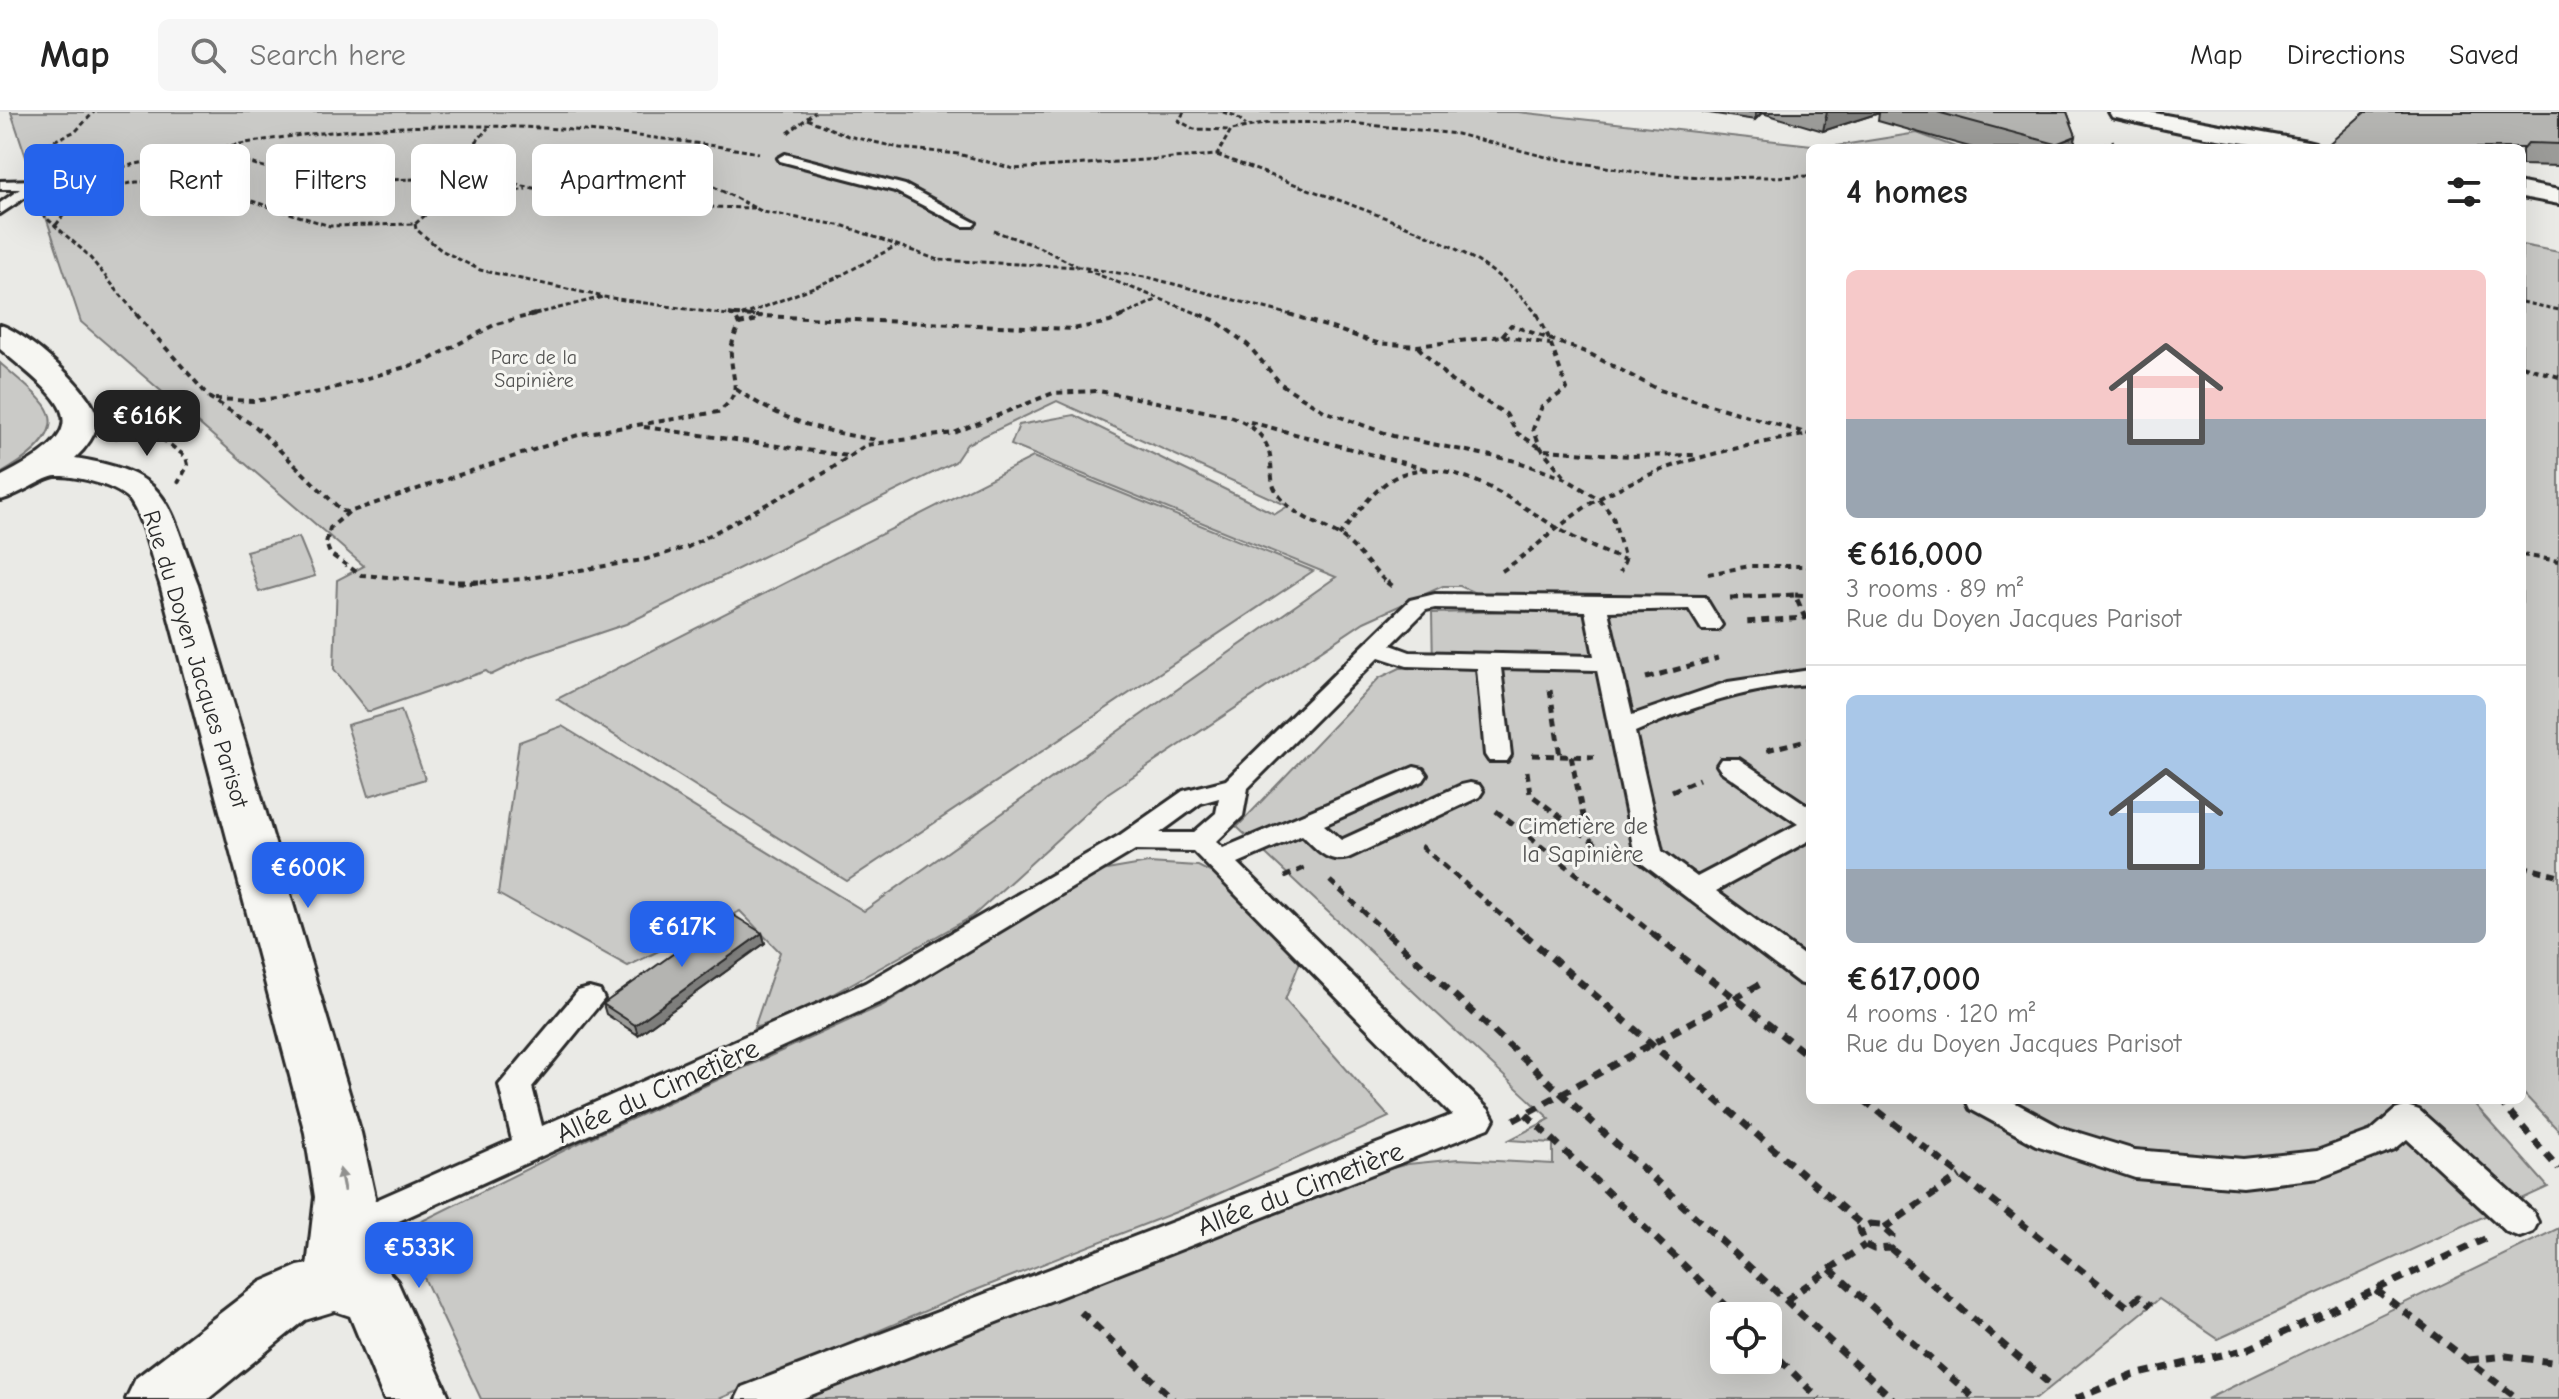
<!DOCTYPE html>
<html lang="en">
<head>
<meta charset="utf-8">
<style>
  body { margin:0; font-family:"Comic Neue",sans-serif; background:#f6f6f6; color:#222; height:100vh; display:flex; flex-direction:column; font-size:30px; white-space:nowrap }
  * { box-sizing:border-box; margin:0 }
  p { font-size:26px; color:#767676 }
  .icon { flex:none; width:44px; height:44px; fill:none; stroke:currentColor; stroke-width:2; stroke-linecap:round; stroke-linejoin:round }
  .map { position:relative; flex:1; overflow:hidden }
  .details { position:absolute; left:1806px; top:32px; width:720px; height:960px; display:flex; flex-direction:column; background:#fff; border-radius:12px; box-shadow:0 8px 32px #0002 }
  .details>* { flex:none }
  .top-card { position:absolute; left:24px; top:32px; width:760px; height:72px; display:flex; gap:16px }
  .tools { position:absolute; left:1710px; top:1190px; display:grid; gap:16px }
  .tools a { display:grid; place-items:center; width:72px; height:72px; border-radius:12px; background:#fff; box-shadow:0 8px 32px #0002; font-size:40px }
  .price { position:absolute; translate:-50% -68px; padding:0 18px; border-radius:16px; background:#2563eb; color:#fff; font-size:26px; line-height:52px; filter:drop-shadow(0 2px 4px #0008) }
  .price::after { content:''; position:absolute; left:50%; top:48px; width:24px; height:18px; margin-left:-12px; background:inherit; clip-path:polygon(0 0,100% 0,50% 100%) }
  .price.active { background:#222; color:#fff }
  ul { padding:0; list-style:none }
  li { display:grid; align-content:center; gap:16px; height:424px; padding:0 40px }
  li+li { border-top:2px solid #e0e0e0 }
  li span { display:grid; place-items:center; height:248px; border-radius:12px; color:#555 }
  li>.icon { margin-inline-start:auto }
  span .icon { width:144px; height:144px; fill:#fffc; stroke-width:1 }
  li b { font-size:34px }
  h2 { display:flex; justify-content:space-between; align-items:center; height:96px; padding:0 40px; font-size:34px }
  .pill { padding:0 28px; border-radius:12px; background:#fff; box-shadow:0 8px 32px #0002; font-size:28px; line-height:72px }
  .pill.active { background:#2563eb; color:#fff }
  header { display:flex; align-items:center; gap:48px; box-sizing:border-box; height:112px; padding:0 40px; background:#fff; border-bottom:2px solid #e0e0e0 }
  header strong { font-size:38px }
  nav { display:flex; gap:44px; margin-inline-start:auto; font-size:28px }
  .search { width:560px; height:72px; background:#f6f6f6; display:flex; align-items:center; gap:20px; box-sizing:border-box; padding:0 28px; border-radius:12px; color:#767676; font-size:30px }
  .map>svg:first-child { display:block }
  .green { fill:#cacac7; stroke:#7a7a79; stroke-width:2; fill-rule:evenodd }
  .lines { fill:none; stroke-linecap:round; stroke-linejoin:round }
  .service-casing { stroke:#2b2b2b; stroke-width:6 }
  .minor-casing { stroke:#2b2b2b; stroke-width:6 }
  .tertiary-casing { stroke:#2b2b2b; stroke-width:6 }
  .secondary-casing { stroke:#2b2b2b; stroke-width:6 }
  .path-far3 { stroke:#2b2b2b; stroke-width:3; stroke-dasharray:5 3; stroke-linecap:butt }
  .path-far2 { stroke:#2b2b2b; stroke-width:4; stroke-dasharray:6 5; stroke-linecap:butt }
  .path-far1 { stroke:#2b2b2b; stroke-width:5; stroke-dasharray:8 6; stroke-linecap:butt }
  .path { stroke:#2b2b2b; stroke-width:7; stroke-dasharray:10 8; stroke-linecap:butt }
  .service { fill:#f6f6f2; fill-rule:evenodd }
  .minor { fill:#f6f6f2; fill-rule:evenodd }
  .tertiary { fill:#f6f6f2; fill-rule:evenodd }
  .secondary { fill:#f6f6f2; fill-rule:evenodd }
  .wall { fill:#9b9b98; stroke:#2b2b2b; stroke-width:2 }
  .shaded-wall { fill:#7e7e7c; stroke:#2b2b2b; stroke-width:2 }
  .building { fill:#b4b4b1; stroke:#2b2b2b; stroke-width:2 }
  .oneway { fill:#90908e }
  .labels { text-anchor:middle; stroke-width:6; stroke-linejoin:round; paint-order:stroke }
  .far-park-label { font-size:20px; fill:#535352; stroke:#f6f6f2 }
  .street-label { font-size:24px; fill:#2b2b2b; stroke:#f6f6f2 }
  .park-label { font-size:24px; fill:#535352; stroke:#f6f6f2 }
  .near-street-label { font-size:28px; fill:#2b2b2b; stroke:#f6f6f2 }
</style>
</head>
<body>
<header>
<strong>Map</strong>
<div class="search"><svg class="icon" aria-label="search" viewBox="0 0 24 24"><circle cx="10" cy="10" r="6"/><path d="M15 15l6 6"/></svg>Search here</div>
<nav><a>Map</a><a>Directions</a><a>Saved</a></nav>
</header>
<div class="map">
<svg width="2559" height="1287" viewBox="0 0 2559 1287">
  <rect width="100%" height="100%" fill="#eaeae6"/>
  <filter id="ink" filterUnits="userSpaceOnUse"><feTurbulence type="fractalNoise" baseFrequency=".0125" numOctaves="2"/><feDisplacementMap in="SourceGraphic" scale="16" xChannelSelector="R" yChannelSelector="G"/><feConvolveMatrix kernelMatrix="1 2 1 2 8 2 1 2 1" color-interpolation-filters="sRGB"/></filter>
  <g filter="url(#ink)">
    <g class="green">
      <path d="M11,0H1518L1830,35L1917,21L1958,36H1810V988H2471L2548,1075L2218,1227L2159,1187L2036,1287H795L1353,1066L1408,1052L1458,1047L1553,1052V1031L1509,1028L1550,1007L1237,715L1379,566L1400,556L1433,555L1432,501L1515,499L1460,474H1443L1364,510L1108,681L973,804L797,902L754,916L780,840L740,799L628,854L498,782L519,630L562,614L864,799L1336,465L1011,333L1019,313L1074,303L1275,402L1288,394L1057,289L967,332L955,350L626,512L528,545L491,563L486,559L368,600L334,557L337,468L364,454L81,210ZM1724,1204H1768V1248H1724Z"/>
      <polygon points="2522,133 2559,140 2559,1019 2522,980"/>
      <path d="M0,251C13,263 44,286 49,301C59,327 18,352 0,362Z"/>
      <polygon points="1033,345 1313,459 847,769 557,587"/>
      <polygon points="299,425 315,464 259,480 246,439"/>
      <polygon points="401,598 425,667 369,684 347,613"/>
      <polygon points="1148,751 1198,754 1222,766 1301,847 1285,888 1389,1005 1189,1095 953,1187 719,1287 481,1287 402,1119 581,1030 883,893 1095,760"/>
      <polygon points="2559,1116 2559,1287 2207,1287"/>
    </g>
    <g class="lines">
      <defs>
        <g id="service">
          <polygon points="785,42 905,73 976,111 973,114 963,114 895,79 780,49 778,46"/>
          <polygon points="73,61 78,62 78,68 41,75 0,102 0,91 20,77 0,77 0,69 36,68"/>
          <path d="M1435,482L1705,485L1722,513L1718,518H1702L1689,497L1608,499L1632,603L1728,570L1810,558V572C1748,576 1692,594 1635,620L1662,739L1697,765L1798,712L1721,659L1717,653L1721,647H1739L1810,695V728L1716,779L1810,848V874L1799,871L1639,749L1635,743L1597,558L1501,556L1511,643L1507,649H1489L1485,643L1477,556L1407,554L1379,545L1248,676L1243,704L1216,730L1223,736L1414,655L1423,657L1427,663L1423,669L1324,713L1341,728L1461,673L1470,671L1479,673L1483,679L1479,685L1348,746C1327,752 1316,736 1302,723L1238,751L1489,998L1494,1007L1489,1016L801,1287H736L742,1275L1452,1003L1193,739L1135,738L887,887L357,1128L344,1133L331,1128L326,1118L331,1108L512,1028L499,973L578,879L589,876L600,879L604,887L532,975L542,1014L865,871L1120,723L1183,679L1226,668L1410,488ZM1435,496L1585,499L1594,544L1410,540L1391,533L1426,498ZM1219,686L1216,701L1193,721H1160L1201,691Z"/>
          <polygon points="1966,988 2010,988 2060,1015 2135,1038 2243,1047 2317,1039 2371,1019 2395,998 2407,994 2419,998 2533,1100 2538,1110 2533,1120 2520,1125 2507,1120 2407,1027 2395,1037 2319,1066 2243,1075 2135,1066 2036,1033 1970,997"/>
        </g>
        <polygon id="minor" points="336,1147 358,1154 367,1173 358,1192 305,1208 208,1287 126,1287 136,1266 261,1170 298,1154"/>
        <path id="tertiary" d="M0,213C24,219 98,282 97,308C97,322 85,337 75,346C173,362 166,389 198,472L361,1021L375,1085L369,1152L388,1159L397,1169L450,1287H384L350,1204L314,1192L305,1173L315,1085L305,1021L160,472C152,449 144,410 131,390C120,374 75,363 56,364C46,364 16,385 0,388V365C100,315 68,294 0,237Z"/>
        <g id="secondary">
          <path d="M2109,0H2149L2307,29L2315,31L2319,36C2249,36 2180,21 2112,5Z"/>
          <polygon points="2522,71 2559,78 2559,92 2522,85"/>
        </g>
      </defs>
      <use href="#service" class="service-casing"/>
      <use href="#minor" class="minor-casing"/>
      <use href="#tertiary" class="tertiary-casing"/>
      <use href="#secondary" class="secondary-casing"/>
      <g class="path-far3">
        <polyline points="1184,0 1179,9 1194,17 1229,18"/>
        <polyline points="1223,0 1236,4 1246,13"/>
        <polyline points="807,7 848,24 900,36 958,42 1014,57 1217,43 1231,18 1269,11 1341,10 1457,22 1546,45 1642,61 1715,66 1810,64"/>
        <polyline points="788,21 815,0"/>
        <polyline points="2097,36 2114,29"/>
        <path d="M1217,43C1259,59 1302,75 1344,90C1414,117 1492,142 1538,204"/>
        <polyline points="28,45 31,39 76,19 94,0"/>
        <polyline points="181,45 240,48 315,70 450,66"/>
        <path d="M98,60C175,44 252,27 331,20C474,6 617,17 759,41"/>
        <polyline points="452,60 564,82 714,75 763,100 844,114 938,148 1079,155 1151,166 1295,204"/>
        <polyline points="150,68 166,48"/>
        <polyline points="536,76 574,73 597,78"/>
        <polyline points="95,79 136,70 171,69 227,81 330,114 415,112 445,86 453,57 488,16"/>
        <polyline points="582,83 656,94 755,96"/>
        <polyline points="438,94 526,77"/>
        <polyline points="42,102 87,142 138,204"/>
        <polyline points="415,112 416,117 441,138 480,158 604,185 735,204"/>
        <polyline points="56,113 72,92"/>
        <polyline points="994,119 1039,135 1077,154"/>
        <polyline points="1086,158 1204,204"/>
        <polyline points="2522,190 2559,198"/>
        <polyline points="734,203 765,204"/>
        <polyline points="527,204 603,185"/>
        <polyline points="742,204 836,166 896,134"/>
        <polyline points="1122,204 1156,188"/>
      </g>
      <g class="path-far2">
        <polyline points="136,202 210,286 256,315 342,399 348,400"/>
        <path d="M729,202L734,203L739,212C736,222 730,233 731,243C732,270 744,281 718,300L581,322L349,400L330,416L326,431L330,442L361,463L473,471L523,467L643,448L688,435L828,359L866,333L954,321L1053,281L1099,279L1230,304C1254,314 1269,325 1271,352C1272,360 1271,370 1275,377C1290,404 1316,409 1340,424C1359,437 1371,458 1389,472"/>
        <polyline points="1199,202 1216,209 1248,233 1281,272 1324,299 1393,324 1516,349 1566,367 1599,387 1613,405 1625,448 1620,460"/>
        <polyline points="1289,202 1377,231 1417,234 1502,224 1550,232"/>
        <polyline points="1537,202 1548,224 1567,277 1542,294 1533,317 1541,336 1564,364"/>
        <polyline points="734,203 1073,217 1110,210 1126,202"/>
        <polyline points="742,204 746,202"/>
        <polyline points="739,212 758,208"/>
        <polyline points="1502,224 1511,213 1588,241 1659,278 1809,322"/>
        <polyline points="1418,235 1451,269 1506,302 1517,321 1541,336"/>
        <polyline points="2522,254 2559,265"/>
        <path d="M736,277C779,308 825,320 877,328"/>
        <polyline points="215,287 254,289 320,280 426,249 496,212 535,202"/>
        <polyline points="118,293 186,345 188,353 178,371"/>
        <polyline points="1250,310 1426,357"/>
        <polyline points="644,315 848,344"/>
        <polyline points="115,326 146,313"/>
        <polyline points="1545,338 1630,344 1695,343"/>
        <path d="M1339,424C1356,404 1374,374 1400,363C1455,340 1523,397 1569,423C1587,433 1605,441 1625,448"/>
        <polyline points="2522,443 2559,449"/>
        <path d="M1502,459C1536,437 1565,406 1600,386C1665,350 1738,334 1810,322"/>
        <polyline points="1708,462 1750,454 1810,454"/>
      </g>
      <g class="path-far1">
        <polyline points="457,470 487,470"/>
        <polyline points="1387,470 1392,474"/>
        <polyline points="1795,483 1810,484"/>
        <polyline points="1730,486 1795,483 1805,506 1742,510"/>
        <polyline points="1646,566 1718,546"/>
        <polyline points="1550,578 1560,644"/>
        <polyline points="1767,638 1810,627"/>
        <polyline points="1532,643 1594,645"/>
        <polyline points="1571,644 1587,724"/>
        <polyline points="1527,659 1530,682 1612,744"/>
        <polyline points="1672,679 1699,667"/>
        <polyline points="1496,699 1656,824"/>
        <polyline points="1421,734 1526,824"/>
        <polyline points="2522,754 2559,764"/>
        <polyline points="1284,765 1304,756"/>
        <polyline points="1330,769 1390,824"/>
      </g>
      <g class="path">
        <polyline points="1388,822 1893,1287"/>
        <polyline points="1524,822 1863,1114"/>
        <polyline points="1653,822 1810,945"/>
        <polyline points="1864,988 2128,1195 2139,1185 2151,1194"/>
        <polyline points="2499,988 2559,1057"/>
        <polyline points="1526,1002 1737,1204"/>
        <polyline points="1514,1008 1764,870"/>
        <polygon points="1870,1112 1880,1113 1892,1124 1890,1136 1874,1137 1865,1133 1860,1117"/>
        <polyline points="1884,1116 1960,1064"/>
        <polyline points="1890,1136 2052,1274"/>
        <polyline points="1830,1157 1865,1133"/>
        <polyline points="2376,1178 2518,1287"/>
        <polyline points="1786,1188 1830,1157 1975,1287"/>
        <polyline points="1081,1200 1173,1287"/>
        <polyline points="1768,1235 1819,1287"/>
        <polyline points="2469,1248 2506,1244 2559,1251"/>
        <polyline points="2075,1287 2134,1263 2248,1237 2485,1127"/>
      </g>
      <use href="#service" class="service"/>
      <use href="#minor" class="minor"/>
      <use href="#tertiary" class="tertiary"/>
      <use href="#secondary" class="secondary"/>
    </g>
    <g class="wall">
      <polygon points="1702,0 2067,0 2076,24 2073,36 1973,36 1878,9 1879,1 1823,19 1762,1 1755,8"/>
      <polygon points="2559,0 2559,54 2522,53 2522,36"/>
      <polygon points="762,821 765,831 638,923 606,902 603,892"/>
    </g>
    <g class="shaded-wall">
      <polygon points="1756,0 1762,0 1755,8"/>
      <polygon points="1827,0 1880,0 1879,1 1823,19"/>
      <polygon points="2076,24 2073,36 2055,36 2056,32"/>
      <polygon points="762,821 765,831 638,923 635,913"/>
    </g>
    <g class="building">
      <polygon points="1937,0 2067,0 2076,24 2056,32"/>
      <polygon points="2365,0 2559,0 2559,32 2528,31 2522,38 2522,36 2324,36"/>
      <polygon points="730,801 762,821 635,913 603,892"/>
    </g>
    <defs><path id="oneway-solid" d="M-6-.8H1V-3.2L6.5 0L1 3.2V.8H-6Z" transform="scale(2)"/></defs>
    <use class="oneway" href="#oneway-solid" transform="translate(342 1068) rotate(-101)"/>
  </g>
  <g class="labels">
    <g class="far-park-label">
      <text x="534" y="252">Parc de la<tspan x="534" dy="23">Sapinière</tspan></text>
    </g>
    <g class="street-label">
      <text transform="translate(196 547) rotate(73)" y="8">Rue du Doyen Jacques Parisot</text>
    </g>
    <g class="park-label">
      <text x="1583" y="722">Cimetière de<tspan x="1583" dy="28">la Sapinière</tspan></text>
    </g>
    <g class="near-street-label">
      <text transform="translate(657 978) rotate(-24)" y="10">Allée du Cimetière</text>
      <text transform="translate(1300 1076) rotate(-21)" y="10">Allée du Cimetière</text>
    </g>
  </g>
</svg>
<div class="tools">
<a><svg class="icon" aria-label="locate" viewBox="0 0 24 24"><circle cx="12" cy="12" r="6"/><path d="M12 2v4M12 18v4M2 12h4M18 12h4"/></svg></a>
</div>
<b class="price active" style="left:147px;top:346px">€616K</b>
<b class="price" style="left:308px;top:798px">€600K</b>
<b class="price" style="left:682px;top:857px">€617K</b>
<b class="price" style="left:419px;top:1178px">€533K</b>
<div class="top-card">
<a class="pill active">Buy</a>
<a class="pill">Rent</a>
<a class="pill">Filters</a>
<a class="pill">New</a>
<a class="pill">Apartment</a>
</div>
<section class="details">
<h2>4 homes<svg class="icon" aria-label="filters" viewBox="0 0 24 24"><path d="M4 7h16M4 17h16"/><circle cx="9" cy="7" r="2"/><circle cx="15" cy="17" r="2"/></svg></h2>
<ul>
<li><span style="background:linear-gradient(#f6c9c9 60%,#9aa5b1 0)"><svg class="icon" aria-label="home" viewBox="0 0 24 24"><path d="M3 11l9-7 9 7M6 9v11h12V9"/></svg></span><div><b>€616,000</b><p>3 rooms · 89 m²</p><p>Rue du Doyen Jacques Parisot</p></div></li>
<li><span style="background:linear-gradient(#a9c7e8 70%,#9aa5b1 0)"><svg class="icon" aria-label="home" viewBox="0 0 24 24"><path d="M3 11l9-7 9 7M6 9v11h12V9"/></svg></span><div><b>€617,000</b><p>4 rooms · 120 m²</p><p>Rue du Doyen Jacques Parisot</p></div></li>
</ul>
</section>
</div>
</body>
</html>
